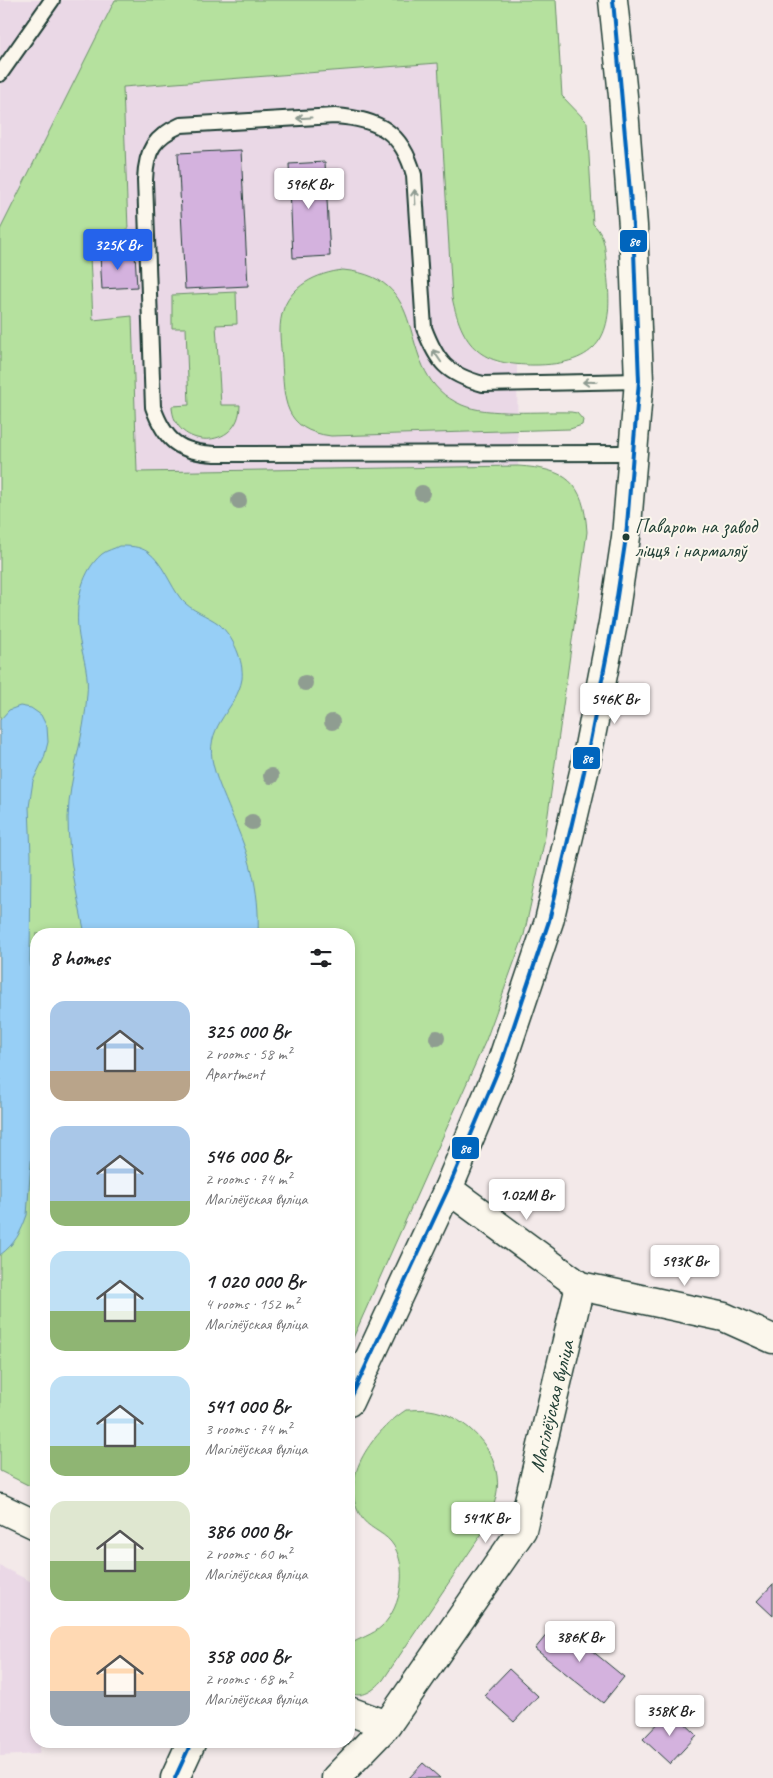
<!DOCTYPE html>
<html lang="en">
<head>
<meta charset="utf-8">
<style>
  body { margin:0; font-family:Caveat,sans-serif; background:#f6f6f6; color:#202124; height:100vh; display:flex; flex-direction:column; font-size:19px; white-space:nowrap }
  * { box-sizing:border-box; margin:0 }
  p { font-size:16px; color:#757577 }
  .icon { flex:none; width:28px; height:28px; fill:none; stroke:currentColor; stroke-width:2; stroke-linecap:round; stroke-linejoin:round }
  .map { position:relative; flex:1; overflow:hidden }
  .details { position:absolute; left:30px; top:928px; width:325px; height:820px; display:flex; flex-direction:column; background:#fff; border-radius:20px; box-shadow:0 2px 8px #0003 }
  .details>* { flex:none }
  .price { position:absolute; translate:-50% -42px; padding:0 11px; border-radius:5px; background:#fff; color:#222; font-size:16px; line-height:32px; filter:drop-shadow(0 1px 2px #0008) }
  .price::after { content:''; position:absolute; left:50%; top:30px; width:15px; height:11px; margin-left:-8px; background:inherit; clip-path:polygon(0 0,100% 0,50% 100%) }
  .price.on { background:#2563eb; color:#fff }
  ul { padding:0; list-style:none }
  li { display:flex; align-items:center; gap:15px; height:125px; padding:0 20px }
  li span { display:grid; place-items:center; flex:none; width:140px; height:100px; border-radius:15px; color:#555 }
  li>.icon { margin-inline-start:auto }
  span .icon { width:60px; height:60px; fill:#fffc; stroke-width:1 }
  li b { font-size:21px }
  h2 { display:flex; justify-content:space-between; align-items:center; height:60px; padding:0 20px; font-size:21px }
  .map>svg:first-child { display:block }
  .built { fill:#ead8e6 }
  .green { fill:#b5e19e; stroke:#6a8f69 }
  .water { fill:#97cff6; stroke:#6795a8 }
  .building { fill:#d4b2de; stroke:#1f3d34 }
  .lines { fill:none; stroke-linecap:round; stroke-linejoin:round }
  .lane-casing { stroke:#1f3d34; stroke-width:18 }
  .street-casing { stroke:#1f3d34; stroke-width:31 }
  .secondary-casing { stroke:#1f3d34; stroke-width:31 }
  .lane { stroke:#fbf7ec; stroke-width:14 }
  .street { stroke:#fbf7ec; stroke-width:28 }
  .secondary { stroke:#fbf7ec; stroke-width:28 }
  .bus-1-casing { stroke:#fbf7ec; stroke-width:8 }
  .bus-1 { stroke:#0065bd; stroke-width:4 }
  .tree { fill:#8f9d91 }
  .oneway { stroke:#8d9a90 }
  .bus-dot { fill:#1f3d34; stroke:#fbf7ec; stroke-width:2 }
  .labels { text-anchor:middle; stroke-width:4; stroke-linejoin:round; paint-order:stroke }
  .bus-label { font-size:20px; fill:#1f3d34; stroke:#fbf7ec; text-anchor:start }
  .street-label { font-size:21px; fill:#1f3d34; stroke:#fbf7ec }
  .line-badge { stroke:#fbf7ec; stroke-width:2 }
  .badge-label { font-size:14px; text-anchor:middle; font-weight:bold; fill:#fff }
</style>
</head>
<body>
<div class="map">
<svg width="773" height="1778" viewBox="0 0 773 1778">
  <rect width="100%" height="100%" fill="#f3e9e9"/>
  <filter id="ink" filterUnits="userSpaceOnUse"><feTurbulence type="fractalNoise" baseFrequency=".02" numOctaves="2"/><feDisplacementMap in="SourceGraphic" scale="10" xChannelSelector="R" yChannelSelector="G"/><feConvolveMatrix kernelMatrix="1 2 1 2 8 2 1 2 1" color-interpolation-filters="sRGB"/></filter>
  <g filter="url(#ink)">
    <g class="built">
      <polygon points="0,0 115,0 0,230"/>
      <polygon points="438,63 452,297 456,319 497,363 517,365 518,466 137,472 132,317 93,320 89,233 128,229 123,87"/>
      <polygon points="0,1566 36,1584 36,1741 41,1741 39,1754 0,1756"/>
    </g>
    <g class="green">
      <path d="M115,0H556L562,96L587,122L593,224C607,237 605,254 607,273C614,331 603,363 539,365C485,366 463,352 452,297L438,63L123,87L128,230L89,234L93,320L132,316L137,472L518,466C566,469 584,481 587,532L544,843L524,935L486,1040L349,1347V934H36V1489L0,1471V230Z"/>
      <path d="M343,270C439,279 388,373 462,405C487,416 542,411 571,412L577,413L583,420L582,425L570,429L331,436C283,430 284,400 282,360C281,345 278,329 282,314C289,286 317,273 343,270Z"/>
      <path d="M236,292L237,324L216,325L221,405H240C240,451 173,450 172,406L189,405L186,328H172V295Z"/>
      <path d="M406,1410C413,1410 422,1409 429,1410C462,1414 493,1444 497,1476C500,1494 491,1513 485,1529L383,1680C374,1690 363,1699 349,1693V1645C359,1638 373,1635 382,1626C402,1607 409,1564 391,1542C382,1531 367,1528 360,1515C338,1477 375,1430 406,1410Z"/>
    </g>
    <g class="water">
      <path d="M119,546C130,546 139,546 148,552C163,563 170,585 181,599C191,611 207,615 219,624C233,637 244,660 242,679C237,709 207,723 212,759C215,777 224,795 231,813C249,855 260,887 258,934H85C77,896 68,857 68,818C69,776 85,736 87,694C89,676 84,660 80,642C74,613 78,574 102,554C107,550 114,549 119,546Z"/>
      <path d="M20,706L31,708L41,715L47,727L48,742L44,758L33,781L29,807L31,855L30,961L36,1019V1097L27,1215C21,1232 15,1244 0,1255V720L9,710Z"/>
    </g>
    <g class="building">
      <polygon points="241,150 248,286 185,289 178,153"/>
      <polygon points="325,162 330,256 293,258 289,164"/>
      <polygon points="135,254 137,287 102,289 100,255"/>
      <polygon points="773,1584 773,1616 757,1601"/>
      <polygon points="557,1622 624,1677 603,1703 535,1649"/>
      <polygon points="509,1669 538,1696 514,1722 484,1695"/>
      <polygon points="671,1710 697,1735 670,1764 643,1739"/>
      <polygon points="423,1763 440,1778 409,1778"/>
    </g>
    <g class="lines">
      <defs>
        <g id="lane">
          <polyline points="0,74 52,0"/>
          <path d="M633,453L215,454C179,452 165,441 153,407L145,180C146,150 154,137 181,125L335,116C379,119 402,132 414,175L424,328C437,362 446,374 483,384L639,381"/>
        </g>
        <g id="street">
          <polyline points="448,1189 580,1286 724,1317 773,1339"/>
          <polyline points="0,1508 36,1525"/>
          <polyline points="349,1711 387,1725"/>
          <path id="s1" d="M336,1778L387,1725L522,1530L580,1286"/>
        </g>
        <g id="secondary">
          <polyline points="349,1402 448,1189 502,1061 549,921 584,772 613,623 626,537 639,381 633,226 623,96 613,0"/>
          <polyline points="175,1778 192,1741"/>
        </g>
      </defs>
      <use href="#lane" class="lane-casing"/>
      <use href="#street" class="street-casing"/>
      <use href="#secondary" class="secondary-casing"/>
      <use href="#lane" class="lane"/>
      <use href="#street" class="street"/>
      <use href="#secondary" class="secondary"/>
      <defs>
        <g id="bus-1">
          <polyline points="349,1402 448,1189 502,1061 549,921 584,772 613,623 626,537 639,381 633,226 613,0"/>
          <polyline points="175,1778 192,1741"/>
        </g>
      </defs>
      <use href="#bus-1" class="bus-1-casing"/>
      <use href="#bus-1" class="bus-1"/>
    </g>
    <g class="tree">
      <circle cx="422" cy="493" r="8"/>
      <circle cx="239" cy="501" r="8"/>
      <circle cx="305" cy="683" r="8"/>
      <circle cx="332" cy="722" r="8"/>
      <circle cx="271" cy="776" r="8"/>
      <circle cx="252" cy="822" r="8"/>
      <circle cx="437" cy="1038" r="8"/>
    </g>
    <defs><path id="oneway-shaft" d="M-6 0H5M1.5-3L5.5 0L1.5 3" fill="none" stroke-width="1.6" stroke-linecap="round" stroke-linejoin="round" transform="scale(1.25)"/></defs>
    <g class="oneway">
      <use href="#oneway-shaft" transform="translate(304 118) rotate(177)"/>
      <use href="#oneway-shaft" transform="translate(415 197) rotate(-93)"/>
      <use href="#oneway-shaft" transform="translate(437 356) rotate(-124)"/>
      <use href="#oneway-shaft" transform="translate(590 382) rotate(179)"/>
    </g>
  </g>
  <circle class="bus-dot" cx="626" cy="537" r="4.5"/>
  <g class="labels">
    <g class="bus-label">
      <text x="635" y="533">Паварот на завод<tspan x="635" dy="24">ліцця і нармаляў</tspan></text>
    </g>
    <g class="street-label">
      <text dy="7" stroke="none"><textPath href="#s1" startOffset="438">Магілёўская вуліца</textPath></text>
    </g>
  </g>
  <g class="line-badge">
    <rect x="619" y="229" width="29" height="24" rx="5" fill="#0065bd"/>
    <rect x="572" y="746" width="29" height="24" rx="5" fill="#0065bd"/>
    <rect x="451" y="1136" width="29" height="24" rx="5" fill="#0065bd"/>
  </g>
  <g class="badge-label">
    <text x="634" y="246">8е</text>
    <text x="587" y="763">8е</text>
    <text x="465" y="1153">8е</text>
  </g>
</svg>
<b class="price" style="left:309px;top:210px">596K Br</b>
<b class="price on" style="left:118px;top:271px">325K Br</b>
<b class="price" style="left:615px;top:725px">546K Br</b>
<b class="price" style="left:527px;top:1221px">1.02M Br</b>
<b class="price" style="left:685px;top:1287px">593K Br</b>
<b class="price" style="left:486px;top:1544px">541K Br</b>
<b class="price" style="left:580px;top:1663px">386K Br</b>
<b class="price" style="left:670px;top:1737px">358K Br</b>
<section class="details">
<h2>8 homes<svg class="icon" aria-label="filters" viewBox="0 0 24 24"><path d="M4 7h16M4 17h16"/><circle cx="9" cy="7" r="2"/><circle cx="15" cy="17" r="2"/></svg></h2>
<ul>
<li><span style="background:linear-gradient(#a9c7e8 70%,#b9a48a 0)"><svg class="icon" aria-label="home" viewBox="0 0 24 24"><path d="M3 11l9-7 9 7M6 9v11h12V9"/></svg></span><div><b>325 000 Br</b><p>2 rooms · 58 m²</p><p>Apartment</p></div></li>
<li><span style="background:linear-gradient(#a9c7e8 75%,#8fb573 0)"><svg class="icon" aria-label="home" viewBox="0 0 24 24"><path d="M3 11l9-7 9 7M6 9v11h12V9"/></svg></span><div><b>546 000 Br</b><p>2 rooms · 74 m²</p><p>Магілёўская вуліца</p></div></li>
<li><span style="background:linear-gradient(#bfe0f5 60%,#8fb573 0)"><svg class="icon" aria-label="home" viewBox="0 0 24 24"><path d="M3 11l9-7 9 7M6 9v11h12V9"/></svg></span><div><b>1 020 000 Br</b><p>4 rooms · 152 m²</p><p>Магілёўская вуліца</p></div></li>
<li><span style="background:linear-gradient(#bfe0f5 70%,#8fb573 0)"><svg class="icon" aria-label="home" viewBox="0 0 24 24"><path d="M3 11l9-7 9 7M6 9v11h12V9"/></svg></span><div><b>541 000 Br</b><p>3 rooms · 74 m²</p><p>Магілёўская вуліца</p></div></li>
<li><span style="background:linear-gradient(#dfe7d0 60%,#8fb573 0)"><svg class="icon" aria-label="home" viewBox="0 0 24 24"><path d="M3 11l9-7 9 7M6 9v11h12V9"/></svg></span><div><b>386 000 Br</b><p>2 rooms · 60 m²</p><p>Магілёўская вуліца</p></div></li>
<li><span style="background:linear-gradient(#ffd9b3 65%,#9aa5b1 0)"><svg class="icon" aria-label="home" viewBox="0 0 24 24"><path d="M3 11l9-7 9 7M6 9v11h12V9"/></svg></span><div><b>358 000 Br</b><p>2 rooms · 68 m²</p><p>Магілёўская вуліца</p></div></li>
</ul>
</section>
</div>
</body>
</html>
